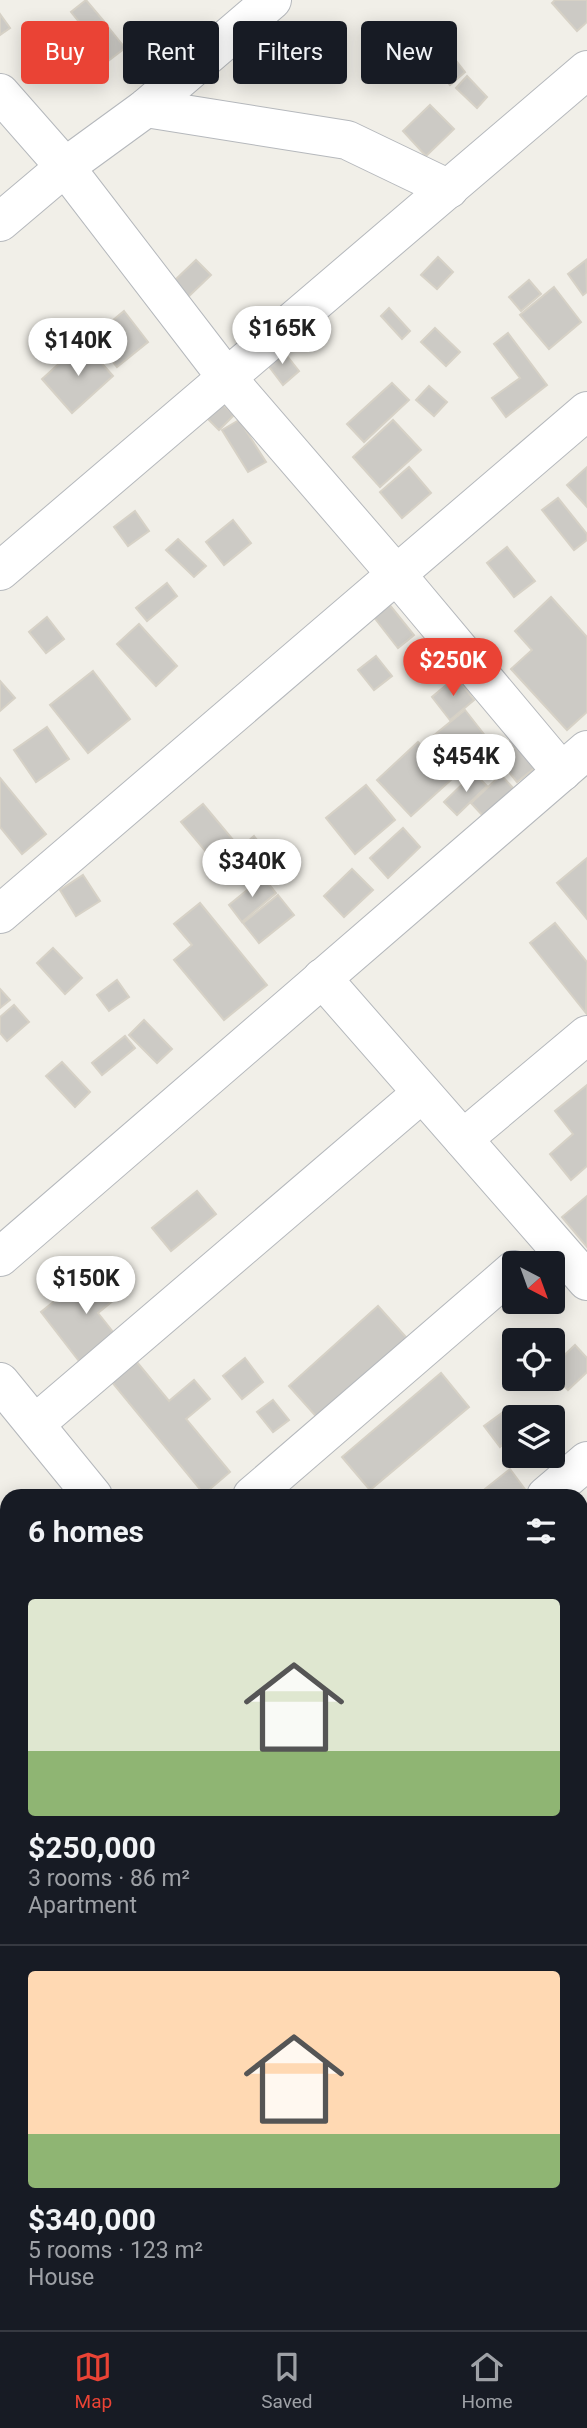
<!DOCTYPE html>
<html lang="en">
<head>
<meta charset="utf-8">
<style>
  body { margin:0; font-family:Roboto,sans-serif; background:#20242c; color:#f1f3f6; height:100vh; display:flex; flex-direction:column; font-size:26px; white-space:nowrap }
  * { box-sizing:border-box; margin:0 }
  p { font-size:23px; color:#9ea1a6 }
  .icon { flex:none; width:38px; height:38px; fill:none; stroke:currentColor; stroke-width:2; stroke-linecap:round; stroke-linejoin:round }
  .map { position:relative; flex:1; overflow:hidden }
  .sheet { position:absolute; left:0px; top:1489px; width:588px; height:842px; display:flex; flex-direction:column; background:#171b24; border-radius:21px 21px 0 0; box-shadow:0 4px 18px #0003 }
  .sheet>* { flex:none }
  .guide { position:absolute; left:21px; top:21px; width:546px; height:63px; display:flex; gap:14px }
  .needle { width:46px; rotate:139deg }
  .controls { position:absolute; left:502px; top:1251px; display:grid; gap:14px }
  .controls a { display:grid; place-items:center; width:63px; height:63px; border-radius:7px; background:#171b24; box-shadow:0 4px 18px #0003; font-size:35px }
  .price { position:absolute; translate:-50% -60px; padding:0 16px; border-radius:24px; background:#fff; color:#222; font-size:23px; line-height:46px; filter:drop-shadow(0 2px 4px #0008) }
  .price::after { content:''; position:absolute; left:50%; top:42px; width:21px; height:16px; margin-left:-10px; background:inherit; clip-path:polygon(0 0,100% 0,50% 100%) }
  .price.active { background:#ea4335; color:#fff }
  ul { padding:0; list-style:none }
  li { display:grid; align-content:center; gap:14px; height:371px; padding:0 28px }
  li+li { border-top:2px solid #363941 }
  li span { display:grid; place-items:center; height:217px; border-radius:7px; color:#555 }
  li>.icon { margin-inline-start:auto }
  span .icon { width:126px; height:126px; fill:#fffc; stroke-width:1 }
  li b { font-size:30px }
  h2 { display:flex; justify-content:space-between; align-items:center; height:84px; padding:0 28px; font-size:30px }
  .pill { padding:0 24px; border-radius:7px; background:#171b24; box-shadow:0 4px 18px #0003; font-size:24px; line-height:63px }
  .pill.active { background:#ea4335; color:#fff }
  .tabs { display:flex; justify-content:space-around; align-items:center; height:98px; border-top:2px solid #363941; background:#171b24; font-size:19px; color:#9ea1a6 }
  .tabs a { display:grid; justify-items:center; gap:4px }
  .tabs .active { color:#ea4335 }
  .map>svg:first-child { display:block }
  .building { fill:#cccac5; stroke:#d6d1c6; stroke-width:2 }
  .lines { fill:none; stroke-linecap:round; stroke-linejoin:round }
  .street-casing { stroke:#b5b8bc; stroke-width:40 }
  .street { stroke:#fff; stroke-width:38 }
</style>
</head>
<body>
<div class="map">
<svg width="587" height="2330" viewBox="0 0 587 2330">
  <rect width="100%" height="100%" fill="#f1efe8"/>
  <g class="building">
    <polygon points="86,0 107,25 92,38 71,12"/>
    <polygon points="555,0 587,0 587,22 577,31 552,3"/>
    <polygon points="0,14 10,28 0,35"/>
    <polygon points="109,28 125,48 108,61 93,41"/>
    <polygon points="436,35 465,72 450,85 421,48"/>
    <polygon points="467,76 487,97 477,108 456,88"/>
    <polygon points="430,105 454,129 426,156 403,131"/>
    <polygon points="438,257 453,272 437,289 421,275"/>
    <polygon points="196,260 211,275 188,297 173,282"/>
    <polygon points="586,260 587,292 583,295 568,274"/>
    <polygon points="529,280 541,294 521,311 509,297"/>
    <polygon points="554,287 581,322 549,349 520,315"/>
    <polygon points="389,308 410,331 402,339 381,316"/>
    <polygon points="124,311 148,342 117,367 93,337"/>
    <polygon points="435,328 460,352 446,366 421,342"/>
    <polygon points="508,333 547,385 506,417 492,398 520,378 494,344"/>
    <polygon points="83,342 113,376 72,413 42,379"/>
    <polygon points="280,347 299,371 283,385 264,360"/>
    <polygon points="392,383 409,400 364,442 347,424"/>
    <polygon points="429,386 447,402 434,416 416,400"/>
    <polygon points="218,400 234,415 219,430 204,415"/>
    <polygon points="239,420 266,462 248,472 222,430"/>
    <polygon points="393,420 421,450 380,487 353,457"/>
    <polygon points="409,467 431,493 402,518 380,492"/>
    <polygon points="587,467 587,507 567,485"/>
    <polygon points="558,498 587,534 587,540 574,550 542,510"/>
    <polygon points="135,511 149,531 128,546 114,527"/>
    <polygon points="233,520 251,543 224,565 206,542"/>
    <polygon points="178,539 206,566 194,577 166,550"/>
    <polygon points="507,547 535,581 514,597 487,563"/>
    <polygon points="167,583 177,596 147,621 136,608"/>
    <polygon points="551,597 587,637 587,712 567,730 511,669 532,650 515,631"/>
    <polygon points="388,603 414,635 398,648 373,616"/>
    <polygon points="47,617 64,639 46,653 29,632"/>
    <polygon points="139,624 177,666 156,686 117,644"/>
    <polygon points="376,656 392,676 374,690 358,670"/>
    <polygon points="93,671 130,719 88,753 50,705"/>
    <polygon points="456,677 474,700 450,720 432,697"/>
    <polygon points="0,681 15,698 0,711"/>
    <polygon points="465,710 494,747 456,778 427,741"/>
    <polygon points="47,727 69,759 36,782 14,750"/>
    <polygon points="518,735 541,763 517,782 494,754"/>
    <polygon points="418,742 452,779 411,816 377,780"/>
    <polygon points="474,773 487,786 457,815 444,802"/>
    <polygon points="501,775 515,790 485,818 471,803"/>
    <polygon points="0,778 46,834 22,854 0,827"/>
    <polygon points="366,785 395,820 355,854 326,818"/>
    <polygon points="203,804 250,860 228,878 181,822"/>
    <polygon points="403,828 420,847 388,878 370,858"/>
    <polygon points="254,836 276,864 262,875 240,848"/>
    <polygon points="587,858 587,919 557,883"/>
    <polygon points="352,869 373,890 344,917 324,896"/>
    <polygon points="83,875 100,901 76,916 60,890"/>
    <polygon points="263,877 276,893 242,922 229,905"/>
    <polygon points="278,895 294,915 259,943 243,923"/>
    <polygon points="200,903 267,985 224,1020 174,960 192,945 174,924"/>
    <polygon points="555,923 587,962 586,1013 530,943"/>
    <polygon points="53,948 82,978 65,994 37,963"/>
    <polygon points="117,980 129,997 109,1011 97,995"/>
    <polygon points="0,989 10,1000 0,1008"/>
    <polygon points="14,1005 29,1022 7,1041 0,1033 0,1017"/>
    <polygon points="144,1020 172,1049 157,1063 129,1035"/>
    <polygon points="125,1036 135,1048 102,1075 92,1063"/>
    <polygon points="62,1062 90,1092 75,1107 46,1076"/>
    <polygon points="587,1085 587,1166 571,1180 550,1154 573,1134 555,1111"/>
    <polygon points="197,1191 216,1214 171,1251 152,1228"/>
    <polygon points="587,1196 587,1247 562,1217"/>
    <polygon points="102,1263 125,1291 98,1313 121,1342 86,1370 41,1312"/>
    <polygon points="378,1306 413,1345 323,1424 289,1386"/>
    <polygon points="575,1345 587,1358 587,1372 568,1390 553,1374 553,1366"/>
    <polygon points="245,1358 263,1382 242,1399 223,1376"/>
    <polygon points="136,1361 169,1401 194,1380 210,1399 186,1419 230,1472 204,1494 111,1381"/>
    <polygon points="441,1373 469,1407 370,1490 342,1457"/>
    <polygon points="273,1400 289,1420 273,1432 257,1412"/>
    <polygon points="506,1410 514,1422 514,1435 500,1447 484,1426"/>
    <polygon points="510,1469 527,1492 522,1496 483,1496 480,1493"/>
    <polygon points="581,1528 587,1534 587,1555 583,1559"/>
    <polygon points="0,1542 7,1550 7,1567 0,1573"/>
    <polygon points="587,1572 587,1610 581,1615 581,1576"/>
    <polygon points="7,1579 7,1600 0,1593 0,1585"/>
    <polygon points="0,1615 7,1624 7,1634 0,1639"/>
    <polygon points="4,1731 7,1733 7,1801 0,1794 0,1735"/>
    <polygon points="7,1834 7,1871 4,1873 0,1869 0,1840"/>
    <polygon points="0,2250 7,2255 7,2267 0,2276"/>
    <polygon points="147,2324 155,2324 159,2330 139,2330"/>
    <polygon points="309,2324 334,2324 338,2330 314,2330"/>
  </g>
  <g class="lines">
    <defs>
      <g id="street">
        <polyline points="0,93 65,167 227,378 396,574 562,772"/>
        <polyline points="146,108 347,140 449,189"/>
        <polyline points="0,222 65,167 146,108 272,0"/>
        <polyline points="0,571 587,70"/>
        <polyline points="0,914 587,411"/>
        <polyline points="322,978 587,1281"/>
        <polyline points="463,1139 587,1035"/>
        <polyline points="0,1257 587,750"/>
        <polyline points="0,1382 93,1496"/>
        <polyline points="35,1424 422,1093"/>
        <polyline points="252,1496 514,1270"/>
        <polyline points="546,1496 587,1461"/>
        <polyline points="0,1665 7,1659"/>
        <polyline points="581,1683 587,1678"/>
        <polyline points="0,2014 7,2008"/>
        <polyline points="581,2052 587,2058"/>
        <polyline points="581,2264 587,2259"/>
        <polyline points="26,2330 33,2324"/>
        <polyline points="502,2330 509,2324"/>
      </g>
    </defs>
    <use href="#street" class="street-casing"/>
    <use href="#street" class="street"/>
  </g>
</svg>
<div class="controls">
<a><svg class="needle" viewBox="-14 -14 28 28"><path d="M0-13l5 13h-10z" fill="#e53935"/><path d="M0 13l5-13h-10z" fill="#9ea1a6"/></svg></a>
<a><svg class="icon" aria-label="locate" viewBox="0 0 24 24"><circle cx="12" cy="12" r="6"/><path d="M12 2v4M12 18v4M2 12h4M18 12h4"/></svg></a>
<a><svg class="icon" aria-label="layers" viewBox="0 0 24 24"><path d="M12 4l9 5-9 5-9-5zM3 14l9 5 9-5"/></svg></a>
</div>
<b class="price" style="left:282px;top:366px">$165K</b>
<b class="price" style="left:78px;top:378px">$140K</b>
<b class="price active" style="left:453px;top:698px">$250K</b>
<b class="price" style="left:466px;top:794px">$454K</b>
<b class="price" style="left:252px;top:899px">$340K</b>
<b class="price" style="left:86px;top:1316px">$150K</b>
<div class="guide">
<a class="pill active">Buy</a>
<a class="pill">Rent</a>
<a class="pill">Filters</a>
<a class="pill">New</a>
</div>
<section class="sheet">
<h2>6 homes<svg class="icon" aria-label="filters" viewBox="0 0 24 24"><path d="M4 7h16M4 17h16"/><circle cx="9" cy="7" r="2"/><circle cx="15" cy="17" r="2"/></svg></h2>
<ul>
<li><span style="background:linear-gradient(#dfe7d0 70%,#8fb573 0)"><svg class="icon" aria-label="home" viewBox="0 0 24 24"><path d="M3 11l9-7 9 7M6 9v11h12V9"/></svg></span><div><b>$250,000</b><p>3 rooms · 86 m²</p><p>Apartment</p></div></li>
<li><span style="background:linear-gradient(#ffd9b3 75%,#8fb573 0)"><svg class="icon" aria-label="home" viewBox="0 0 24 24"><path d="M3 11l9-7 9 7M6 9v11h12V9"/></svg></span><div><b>$340,000</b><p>5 rooms · 123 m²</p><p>House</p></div></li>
</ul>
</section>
</div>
<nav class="tabs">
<a class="active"><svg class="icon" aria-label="map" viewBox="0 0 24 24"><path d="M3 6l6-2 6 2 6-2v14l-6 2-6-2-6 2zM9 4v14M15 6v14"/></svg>Map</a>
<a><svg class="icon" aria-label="saved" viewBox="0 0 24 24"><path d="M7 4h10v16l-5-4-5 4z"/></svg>Saved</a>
<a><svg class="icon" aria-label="home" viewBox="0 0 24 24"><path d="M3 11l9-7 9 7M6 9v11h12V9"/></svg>Home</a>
</nav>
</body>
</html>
